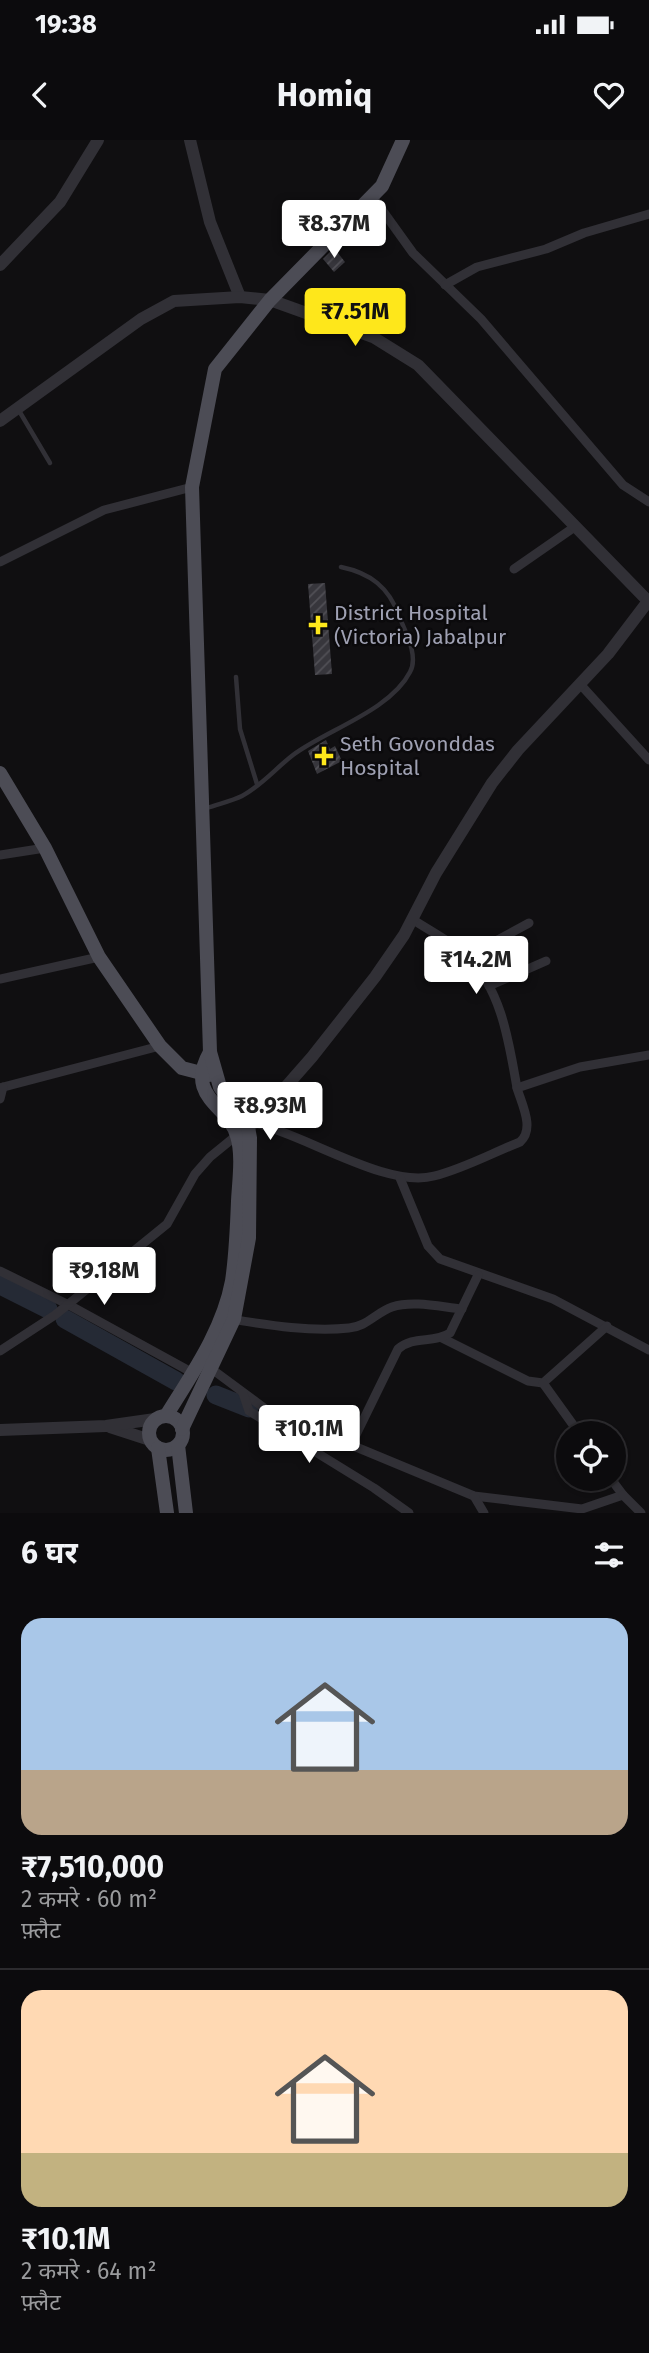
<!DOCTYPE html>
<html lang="hi">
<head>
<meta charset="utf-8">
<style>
  body { margin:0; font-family:"Fira Sans","Noto Sans Devanagari",sans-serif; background:#1a191b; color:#f1f3f6; height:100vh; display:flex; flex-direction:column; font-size:26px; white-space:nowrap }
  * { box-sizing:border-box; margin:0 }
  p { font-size:23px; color:#9a9b9d }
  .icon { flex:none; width:38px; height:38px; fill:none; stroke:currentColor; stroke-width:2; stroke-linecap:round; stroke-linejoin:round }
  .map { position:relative; height:1373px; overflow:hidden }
  .panel { display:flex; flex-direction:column; background:#0c0b0d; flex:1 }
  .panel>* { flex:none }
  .buttons { position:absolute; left:556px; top:1281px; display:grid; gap:14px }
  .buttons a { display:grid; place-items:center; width:70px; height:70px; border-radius:50%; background:#0c0b0d; box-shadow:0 2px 5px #0004,0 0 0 2px #2c2b2e; font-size:35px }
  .price { position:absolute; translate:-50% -60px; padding:0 16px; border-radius:7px; background:#fff; color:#222; font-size:23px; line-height:46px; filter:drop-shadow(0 2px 4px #0008) }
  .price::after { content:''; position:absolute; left:50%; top:42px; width:21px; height:16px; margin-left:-10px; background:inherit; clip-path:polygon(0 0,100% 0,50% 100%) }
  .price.active { background:#fee71b; color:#111 }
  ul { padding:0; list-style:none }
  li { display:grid; align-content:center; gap:14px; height:371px; padding:0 21px }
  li+li { border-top:2px solid #2c2b2e }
  li span { display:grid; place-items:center; height:217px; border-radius:21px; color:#555 }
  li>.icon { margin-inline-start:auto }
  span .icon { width:126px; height:126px; fill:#fffc; stroke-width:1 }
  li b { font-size:30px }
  h2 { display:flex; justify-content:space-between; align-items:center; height:84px; padding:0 21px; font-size:30px }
  .status { display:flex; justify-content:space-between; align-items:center; height:49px; padding:0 35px; background:#0c0b0d; direction:ltr }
  .status svg { height:19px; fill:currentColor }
  header { display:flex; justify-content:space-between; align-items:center; height:91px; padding:0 21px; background:#0c0b0d; font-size:32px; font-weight:700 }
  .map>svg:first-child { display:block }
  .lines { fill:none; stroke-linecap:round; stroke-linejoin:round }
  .river { stroke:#252a35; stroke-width:19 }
  .building { fill:url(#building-hatch) }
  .service { stroke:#313036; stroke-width:4.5 }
  .minor { stroke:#313036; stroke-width:9 }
  .tertiary { stroke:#313036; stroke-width:12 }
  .primary { stroke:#4c4c55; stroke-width:14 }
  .poi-dot { fill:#fee71b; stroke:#0b0a0c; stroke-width:2.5 }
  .labels { text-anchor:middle; stroke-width:5; stroke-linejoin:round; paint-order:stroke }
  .poi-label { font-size:21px; fill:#9fa1b3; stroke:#0b0a0c; text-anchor:start }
</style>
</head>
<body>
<div class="status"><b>19:38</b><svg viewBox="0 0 49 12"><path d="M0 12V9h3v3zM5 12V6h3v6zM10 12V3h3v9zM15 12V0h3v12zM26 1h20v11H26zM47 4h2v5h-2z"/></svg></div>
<header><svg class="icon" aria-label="back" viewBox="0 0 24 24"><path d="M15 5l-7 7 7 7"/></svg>Homiq<svg class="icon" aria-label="heart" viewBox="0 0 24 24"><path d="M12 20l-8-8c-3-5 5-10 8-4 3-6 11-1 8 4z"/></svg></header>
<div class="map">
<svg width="649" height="1373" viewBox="0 0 649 1373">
  <defs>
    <pattern id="building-hatch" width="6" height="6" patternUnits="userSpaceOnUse" patternTransform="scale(1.75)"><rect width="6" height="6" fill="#37363c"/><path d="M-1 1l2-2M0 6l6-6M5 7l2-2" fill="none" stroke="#515056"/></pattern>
  </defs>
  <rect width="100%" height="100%" fill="#100f11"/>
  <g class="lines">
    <g class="river">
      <polyline points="0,1145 48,1169"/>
      <polyline points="65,1179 176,1241"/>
      <polyline points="216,1255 249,1268"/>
    </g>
  </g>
  <g class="building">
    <polygon points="334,108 345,122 334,132 323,119"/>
    <polygon points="325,443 332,534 315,535 308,444"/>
    <polygon points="326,600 330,609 335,606 342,621 317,634 308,611"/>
  </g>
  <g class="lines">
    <g class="service">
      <polyline points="18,269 50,323"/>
      <polyline points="236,537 240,589 257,644"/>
      <path d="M207,668C218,664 232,661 242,656C261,646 276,628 293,615C326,590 390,571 410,532C419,516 405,491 399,476C389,447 370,433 341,427"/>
    </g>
    <g class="minor">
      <polyline points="372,56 413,113 481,179 623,345 649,362"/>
      <polyline points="445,145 477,127 546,109 584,93 649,74"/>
      <polyline points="0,422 104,370 192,347"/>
      <polyline points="514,429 576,386"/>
      <polyline points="580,544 649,620"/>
      <polyline points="0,715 45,708"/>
      <path d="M412,779C430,791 452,802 467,816C502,850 509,903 517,948"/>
      <polyline points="468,816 529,783"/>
      <polyline points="0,839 99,817"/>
      <polyline points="489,846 546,821"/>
      <polyline points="0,948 160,906"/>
      <polyline points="0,959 3,947"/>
      <path d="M254,983C304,994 387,1049 434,1036C463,1029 492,1013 520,1002C535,989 522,965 517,948L580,927L649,915"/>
      <polyline points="400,1038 428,1106 440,1119 553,1159 649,1210"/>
      <polyline points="0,1131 69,1165 193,1233"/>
      <path d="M230,1179C268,1185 310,1192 349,1188C366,1187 377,1172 392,1167C413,1160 441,1167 462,1169"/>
      <polyline points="442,1198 528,1241 543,1243 607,1186"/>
      <polyline points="0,1211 55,1175 167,1084 195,1034 210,1017 237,995"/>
      <polyline points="209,1227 267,1270 474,1356 582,1369 623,1355 611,1339"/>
      <polyline points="543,1243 579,1293"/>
      <polyline points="243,1253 249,1271 374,1348 409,1373"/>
      <path d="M351,1305L398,1209C414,1195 433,1204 450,1193L478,1135"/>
      <polyline points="623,1355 641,1373"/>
      <polyline points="474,1356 484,1373"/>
    </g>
    <g class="tertiary">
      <polyline points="190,0 210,82 240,157"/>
      <polyline points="0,125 60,62 98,0"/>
      <polyline points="0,281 141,179 174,161 240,157 270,160 373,197 418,225 649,462"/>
      <polyline points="241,992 254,983 312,917 375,837 404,795 436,733 492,643 518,610 608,514 649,460"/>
      <polyline points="110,1287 150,1300"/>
      <polyline points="0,1290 106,1286 155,1279"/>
    </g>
    <g class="primary">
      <polyline points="0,633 45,708 99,817 160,906 182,928 209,935"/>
      <path d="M166,1276C192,1234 223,1190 232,1141C236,1114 237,1088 238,1061C239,1041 243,1015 237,996C229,965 184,958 210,912"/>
      <circle cx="166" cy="1293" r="17"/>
      <polyline points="182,1289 234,1179 249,1098 250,998 248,987 220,947 210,912 192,347 215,229 270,160 382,46 403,0"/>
      <polyline points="178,1305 186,1373"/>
      <polyline points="158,1308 167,1373"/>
    </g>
  </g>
  <g class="poi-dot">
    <path d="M314.5 474.5h7v7h7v7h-7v7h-7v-7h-7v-7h7z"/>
    <path d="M320.5 605.5h7v7h7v7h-7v7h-7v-7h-7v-7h7z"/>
  </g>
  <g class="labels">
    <g class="poi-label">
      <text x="334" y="480">District Hospital<tspan x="334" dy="24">(Victoria) Jabalpur</tspan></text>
      <text x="340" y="611">Seth Govonddas<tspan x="340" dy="24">Hospital</tspan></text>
    </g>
  </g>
</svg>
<div class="buttons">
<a><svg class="icon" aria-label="locate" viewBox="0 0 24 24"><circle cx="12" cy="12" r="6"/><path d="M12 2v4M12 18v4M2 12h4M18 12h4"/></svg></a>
</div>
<b class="price" style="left:334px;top:120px">₹8.37M</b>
<b class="price active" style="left:355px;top:208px">₹7.51M</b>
<b class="price" style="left:476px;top:856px">₹14.2M</b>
<b class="price" style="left:270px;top:1002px">₹8.93M</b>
<b class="price" style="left:104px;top:1167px">₹9.18M</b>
<b class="price" style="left:309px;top:1325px">₹10.1M</b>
</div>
<section class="panel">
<h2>6 घर<svg class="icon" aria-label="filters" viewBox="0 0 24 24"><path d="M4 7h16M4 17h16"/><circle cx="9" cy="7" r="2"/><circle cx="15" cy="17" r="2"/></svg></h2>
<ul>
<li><span style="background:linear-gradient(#a9c7e8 70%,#b9a48a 0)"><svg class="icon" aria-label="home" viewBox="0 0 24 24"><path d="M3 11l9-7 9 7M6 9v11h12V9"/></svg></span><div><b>₹7,510,000</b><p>2 कमरे · 60 m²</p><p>फ़्लैट</p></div></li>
<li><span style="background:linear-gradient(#ffd9b3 75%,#c2b280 0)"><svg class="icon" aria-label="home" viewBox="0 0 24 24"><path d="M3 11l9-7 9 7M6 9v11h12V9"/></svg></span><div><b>₹10.1M</b><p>2 कमरे · 64 m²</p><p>फ़्लैट</p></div></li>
</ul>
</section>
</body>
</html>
